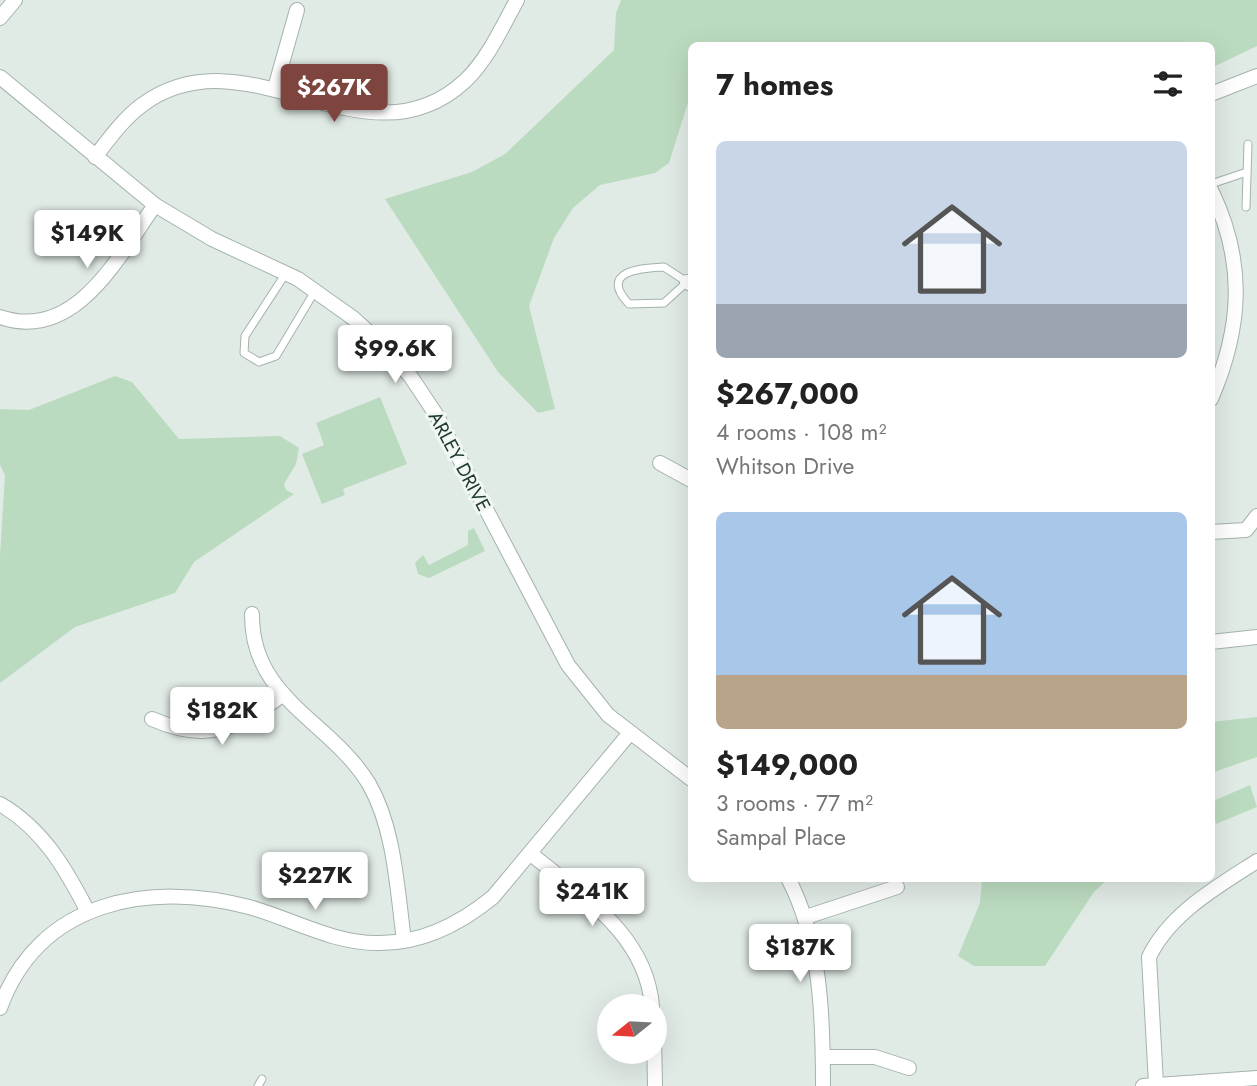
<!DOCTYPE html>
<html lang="en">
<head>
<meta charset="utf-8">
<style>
  body { margin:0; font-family:Jost,sans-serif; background:#f2f2f2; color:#222; height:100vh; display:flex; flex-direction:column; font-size:26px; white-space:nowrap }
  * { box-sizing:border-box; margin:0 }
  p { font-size:23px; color:#767676 }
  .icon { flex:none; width:38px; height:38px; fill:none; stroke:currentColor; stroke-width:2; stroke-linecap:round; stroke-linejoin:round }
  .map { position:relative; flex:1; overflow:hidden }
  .drawer { position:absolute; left:688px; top:42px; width:527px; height:840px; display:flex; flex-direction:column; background:#fff; border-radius:10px; box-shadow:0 7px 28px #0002 }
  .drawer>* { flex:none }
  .needle { width:46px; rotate:252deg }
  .tools { position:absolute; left:597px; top:994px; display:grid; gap:14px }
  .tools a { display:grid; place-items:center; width:70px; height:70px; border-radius:50%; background:#fff; box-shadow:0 7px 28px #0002; font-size:35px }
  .price { position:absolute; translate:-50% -60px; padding:0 16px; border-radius:7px; background:#fff; color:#222; font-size:23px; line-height:46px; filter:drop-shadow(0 2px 4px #0008) }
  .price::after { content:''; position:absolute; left:50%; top:42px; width:21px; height:16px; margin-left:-10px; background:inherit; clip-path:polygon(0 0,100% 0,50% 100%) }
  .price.on { background:#7d453d; color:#fff }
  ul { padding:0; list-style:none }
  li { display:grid; align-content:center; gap:14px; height:371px; padding:0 28px }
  li span { display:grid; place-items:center; height:217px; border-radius:10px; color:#555 }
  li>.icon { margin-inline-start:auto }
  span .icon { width:126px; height:126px; fill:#fffc; stroke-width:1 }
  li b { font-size:30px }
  h2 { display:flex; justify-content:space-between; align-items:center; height:84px; padding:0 28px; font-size:30px }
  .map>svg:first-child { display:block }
  .green { fill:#bbdbc0 }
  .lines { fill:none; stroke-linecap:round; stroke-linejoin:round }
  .service-casing { stroke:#a4b3ab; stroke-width:9 }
  .minor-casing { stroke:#a4b3ab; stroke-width:16 }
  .service { stroke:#fff; stroke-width:7 }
  .minor { stroke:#fff; stroke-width:14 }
  .labels { text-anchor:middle; stroke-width:6; stroke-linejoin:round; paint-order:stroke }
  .street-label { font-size:19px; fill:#223b31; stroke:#f1f8f4 }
</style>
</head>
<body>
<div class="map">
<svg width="1257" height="1086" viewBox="0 0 1257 1086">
  <rect width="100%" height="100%" fill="#e1ebe5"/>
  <g class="green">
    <polygon points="621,0 1257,0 1257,46 1211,68 1211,46 691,46 691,93 669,163 655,173 600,185 573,208 554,238 529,306 555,409 538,413 498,372 385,199 472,172 505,154 614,50 616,13"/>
    <polygon points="115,376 132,382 179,439 280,436 299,448 296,464 284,484 286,490 294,494 194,562 175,593 75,627 0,683 0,556 5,475 0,465 0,409 29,410"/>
    <polygon points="380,397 407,464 343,489 345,495 322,504 302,454 324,445 316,423"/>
    <polygon points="474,528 485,551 429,578 418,574 415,563 423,555 429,565 468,545 468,531"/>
    <polygon points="1257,717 1257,757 1211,773 1211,722"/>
    <polygon points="1250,785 1257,807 1216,824 1211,802"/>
    <polygon points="982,879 982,878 1108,879 1094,892 1045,966 974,966 958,956 980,903"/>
  </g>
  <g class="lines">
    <defs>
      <g id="service">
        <polyline points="1211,184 1247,172"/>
        <polyline points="1246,207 1248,144"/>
        <path d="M664,267L687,282L664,303L629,304C598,271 641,268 664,267Z"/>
        <polyline points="286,273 245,336 244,353 259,362 276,356 315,291"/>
        <polyline points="258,1086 262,1079"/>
      </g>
      <g id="minor">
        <polyline points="0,18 15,0"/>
        <polyline points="0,77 155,205 212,239 298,279 353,318 385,347 411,377 437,416 568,665 608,715 691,779"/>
        <polyline points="275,88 297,10"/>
        <polyline points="1211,94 1257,76"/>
        <path d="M95,157C109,139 123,119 142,105C248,27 365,173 465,81C488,59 502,27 517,0"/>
        <path d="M1211,190C1246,262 1242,327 1211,399"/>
        <polyline points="687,282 691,284"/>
        <path d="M0,317C76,343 119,255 155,205"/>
        <polyline points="660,463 691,480"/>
        <polyline points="1211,532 1246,530 1257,516"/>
        <path d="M252,614C251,699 331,721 369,784C395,829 397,890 404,940"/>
        <polyline points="1211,642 1257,637"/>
        <path d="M152,719C206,743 237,729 282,695"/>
        <path d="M0,804C43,829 66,869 88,912"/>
        <path d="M531,854C582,896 646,934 652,1006"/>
        <path d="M788,878C821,941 823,1016 823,1086"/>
        <polyline points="806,917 897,887"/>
        <path d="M0,1008C39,900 150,881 249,907C292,919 332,943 377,943C420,944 460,924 493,897L629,734"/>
        <polyline points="654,1037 655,1086"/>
        <polyline points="823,1057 875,1057 909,1068"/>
        <path d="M1156,1084L1149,957C1170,913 1217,887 1257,861"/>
        <polyline points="1143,1086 1257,1078"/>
      </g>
    </defs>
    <use href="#service" class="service-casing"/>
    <use href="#minor" class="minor-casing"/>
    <use href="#service" class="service"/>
    <use href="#minor" class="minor"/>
  </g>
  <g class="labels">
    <g class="street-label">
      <text transform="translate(460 461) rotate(62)" y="7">ARLEY DRIVE</text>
    </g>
  </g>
</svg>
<div class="tools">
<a><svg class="needle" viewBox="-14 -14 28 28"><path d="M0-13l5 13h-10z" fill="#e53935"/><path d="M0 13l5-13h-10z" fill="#767676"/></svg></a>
</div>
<b class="price on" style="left:334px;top:124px">$267K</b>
<b class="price" style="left:87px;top:270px">$149K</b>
<b class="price" style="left:395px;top:385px">$99.6K</b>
<b class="price" style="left:222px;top:747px">$182K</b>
<b class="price" style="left:315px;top:912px">$227K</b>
<b class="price" style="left:592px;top:928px">$241K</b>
<b class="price" style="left:800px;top:984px">$187K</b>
<section class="drawer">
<h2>7 homes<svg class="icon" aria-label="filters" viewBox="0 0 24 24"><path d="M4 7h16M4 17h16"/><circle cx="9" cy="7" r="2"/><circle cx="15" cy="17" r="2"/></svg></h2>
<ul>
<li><span style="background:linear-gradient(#c9d6e8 75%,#9aa5b1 0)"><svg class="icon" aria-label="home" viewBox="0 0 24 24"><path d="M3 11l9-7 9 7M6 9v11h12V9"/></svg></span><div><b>$267,000</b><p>4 rooms · 108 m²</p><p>Whitson Drive</p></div></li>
<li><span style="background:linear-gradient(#a9c7e8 75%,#b9a48a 0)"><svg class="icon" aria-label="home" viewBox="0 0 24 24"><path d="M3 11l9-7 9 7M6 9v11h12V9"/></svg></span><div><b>$149,000</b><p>3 rooms · 77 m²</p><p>Sampal Place</p></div></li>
</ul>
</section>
</div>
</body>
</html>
